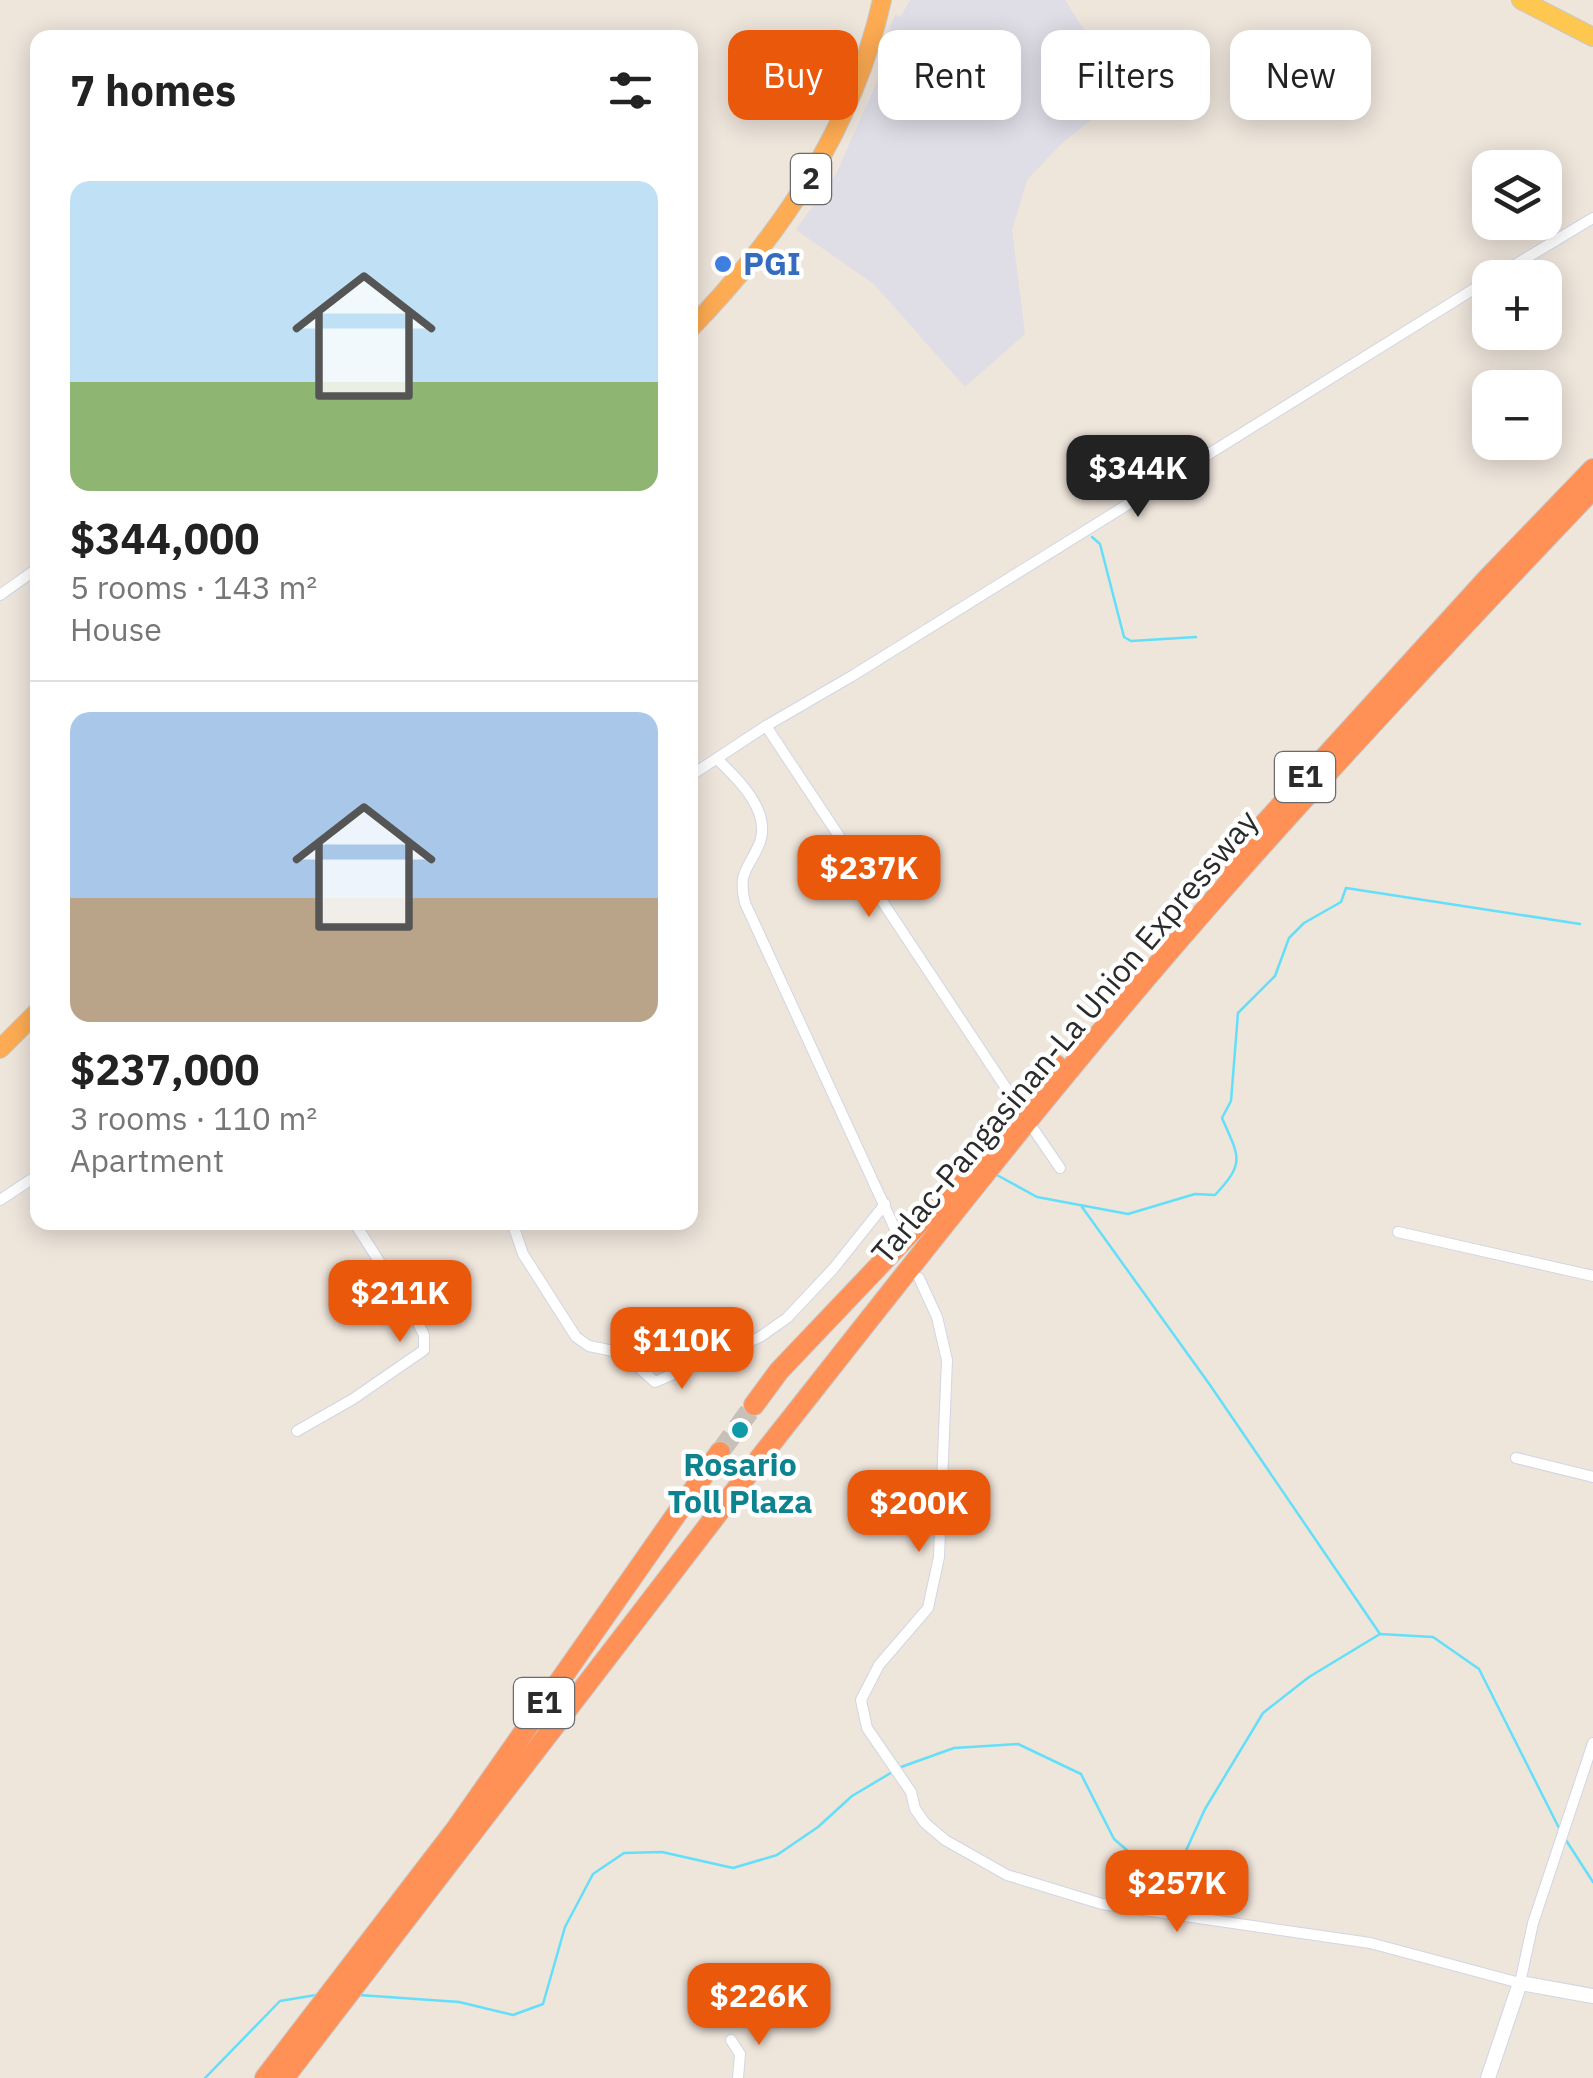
<!DOCTYPE html>
<html lang="en">
<head>
<meta charset="utf-8">
<style>
  body { margin:0; font-family:"IBM Plex Sans",sans-serif; background:#f6f6f6; color:#222; height:100vh; display:flex; flex-direction:column; font-size:38px; white-space:nowrap }
  * { box-sizing:border-box; margin:0 }
  p { font-size:32px; color:#767676 }
  .icon { flex:none; width:55px; height:55px; fill:none; stroke:currentColor; stroke-width:2; stroke-linecap:round; stroke-linejoin:round }
  .map { position:relative; flex:1; overflow:hidden }
  .details { position:absolute; left:30px; top:30px; width:668px; height:1200px; display:flex; flex-direction:column; background:#fff; border-radius:20px; box-shadow:0 5px 25px #0003 }
  .details>* { flex:none }
  .hud { position:absolute; left:728px; top:30px; width:715px; height:90px; display:flex; gap:20px }
  .tools { position:absolute; left:1472px; top:150px; display:grid; gap:20px }
  .tools a { display:grid; place-items:center; width:90px; height:90px; border-radius:20px; background:#fff; box-shadow:0 5px 25px #0003; font-size:50px }
  .price { position:absolute; translate:-50% -85px; padding:0 22px; border-radius:20px; background:#ea580c; color:#fff; font-size:32px; line-height:65px; filter:drop-shadow(0 2px 5px #0008) }
  .price::after { content:''; position:absolute; left:50%; top:60px; width:30px; height:22px; margin-left:-15px; background:inherit; clip-path:polygon(0 0,100% 0,50% 100%) }
  .price.selected { background:#222; color:#fff }
  ul { padding:0; list-style:none }
  li { display:grid; align-content:center; gap:20px; height:530px; padding:0 40px }
  li+li { border-top:2px solid #e0e0e0 }
  li span { display:grid; place-items:center; height:310px; border-radius:20px; color:#555 }
  li>.icon { margin-inline-start:auto }
  span .icon { width:180px; height:180px; fill:#fffc; stroke-width:1 }
  li b { font-size:42px }
  h2 { display:flex; justify-content:space-between; align-items:center; height:120px; padding:0 40px; font-size:42px }
  .pill { padding:0 35px; border-radius:20px; background:#fff; box-shadow:0 5px 25px #0003; font-size:35px; line-height:90px }
  .pill.selected { background:#ea580c; color:#fff }
  .map>svg:first-child { display:block }
  .industrial { fill:#dfdde6 }
  .lines { fill:none; stroke-linecap:round; stroke-linejoin:round }
  .stream { stroke:#64dffa; stroke-width:2.5 }
  .motorway-tunnel { stroke:#c7c0b8; stroke-width:20; stroke-dasharray:20 10; stroke-linecap:butt }
  .minor-casing { stroke:#d0d6e5; stroke-width:12 }
  .tertiary-casing { stroke:#d0d6e5; stroke-width:16 }
  .primary-casing { stroke:#c8c8c8; stroke-width:20 }
  .trunk-casing { stroke:#c8c8c8; stroke-width:20 }
  .motorway-casing { stroke:#c8c8c8; stroke-width:22 }
  .minor { stroke:#fff; stroke-width:10 }
  .tertiary { stroke:#fff; stroke-width:14 }
  .primary { stroke:#fec850; stroke-width:18 }
  .trunk { stroke:#feac53; stroke-width:18 }
  .motorway { stroke:#ff9156; stroke-width:20 }
  .shop-dot { fill:#3f7fe0; stroke:#fff; stroke-width:4 }
  .culture-dot { fill:#0f9aa8; stroke:#fff; stroke-width:4 }
  .labels { text-anchor:middle; stroke-width:9; stroke-linejoin:round; paint-order:stroke }
  .shield { fill:#fff; stroke:#6b6b6b; stroke-width:2.5 }
  .shield-label { font-size:30px; font-weight:bold; fill:#2b2b2b }
  .shop-label { font-size:32px; font-weight:bold; fill:#366cbe; stroke:#fff; text-anchor:start }
  .street-label { font-size:32px; fill:#2b2b2b; stroke:#fff }
  .culture-label { font-size:32px; font-weight:bold; fill:#0d838f; stroke:#fff }
</style>
</head>
<body>
<div class="map">
<svg width="1593" height="2078" viewBox="0 0 1593 2078">
  <rect width="100%" height="100%" fill="#eee5db"/>
  <polygon class="industrial" points="910,0 1065,0 1097,50 1151,87 1097,115 1061,144 1027,180 1012,230 1025,334 965,387 874,284 796,230 837,172 891,50 882,46 895,15 901,16"/>
  <g class="lines">
    <g class="stream">
      <polyline points="690,449 690,590"/>
      <polyline points="1092,537 1100,544 1124,637 1131,641 1196,637"/>
      <path d="M997,1175L1037,1197L1128,1214L1195,1194L1215,1195C1246,1162 1239,1157 1222,1118L1231,1101L1238,1013L1275,976L1289,938L1304,923L1341,902L1346,888L1580,924"/>
      <polyline points="1082,1207 1210,1385 1380,1634"/>
      <polyline points="901,1767 954,1748 1018,1744 1081,1774 1114,1839 1143,1864 1184,1855 1205,1809 1263,1713 1309,1677 1380,1634 1433,1637 1479,1669 1560,1830"/>
      <polyline points="1564,1837 1593,1882"/>
      <polyline points="359,1995 459,2002 513,2015 543,2004 565,1927 593,1874 624,1853 662,1852 733,1868 777,1855 818,1827 852,1796 894,1771"/>
      <polyline points="205,2078 280,2001 316,1995"/>
    </g>
    <polyline class="motorway-tunnel" points="720,1452 754,1405"/>
    <defs>
      <g id="minor">
        <polyline points="1493,278 1593,218"/>
        <polyline points="0,595 38,568"/>
        <polyline points="766,726 1008,1091"/>
        <path d="M717,759C737,778 771,810 760,842C750,868 737,871 745,903L895,1229"/>
        <polyline points="690,776 766,726 852,676 1490,279"/>
        <polyline points="1034,1130 1060,1168"/>
        <polyline points="0,1200 38,1175"/>
        <polyline points="512,1222 523,1254 576,1337 589,1346 623,1353 655,1382 760,1337 787,1318 833,1269 885,1204"/>
        <polyline points="1398,1232 1593,1276"/>
        <polyline points="919,1278 937,1317 947,1360 939,1557 928,1608 879,1665 861,1700 867,1728 911,1792 915,1809 925,1823 945,1840 1007,1875 1102,1904 1370,1943 1520,1983 1533,1923 1593,1743"/>
        <polyline points="297,1431 353,1399 424,1350 424,1335 416,1319 354,1222"/>
        <polyline points="1516,1458 1593,1477"/>
        <polyline points="731,2040 740,2054 738,2078"/>
      </g>
      <polyline id="tertiary" points="1488,2078 1520,1983 1593,1996"/>
      <polyline id="primary" points="1521,0 1593,37"/>
      <g id="trunk">
        <path d="M690,329C781,235 853,129 882,0"/>
        <polyline points="0,1049 38,1011"/>
      </g>
      <g id="motorway">
        <polyline points="1224,868 1487,579 1593,469"/>
        <polyline points="754,1405 779,1371 953,1188 1056,1065"/>
        <path d="M759,1459C914,1263 1067,1065 1233,878C1350,746 1471,617 1593,489"/>
        <polyline points="265,2078 456,1829 720,1452"/>
        <polyline points="284,2078 748,1474"/>
      </g>
    </defs>
    <use href="#minor" class="minor-casing"/>
    <use href="#tertiary" class="tertiary-casing"/>
    <use href="#primary" class="primary-casing"/>
    <use href="#trunk" class="trunk-casing"/>
    <use href="#motorway" class="motorway-casing"/>
    <use href="#minor" class="minor"/>
    <use href="#tertiary" class="tertiary"/>
    <use href="#primary" class="primary"/>
    <use href="#trunk" class="trunk"/>
    <use href="#motorway" class="motorway"/>
  </g>
  <circle class="shop-dot" cx="723" cy="264" r="10"/>
  <circle class="culture-dot" cx="740" cy="1430" r="10"/>
  <g class="labels">
    <g class="shield">
      <rect x="791" y="154" width="40" height="50" rx="8"/>
      <rect x="1275" y="752" width="60" height="50" rx="8"/>
      <rect x="514" y="1678" width="60" height="50" rx="8"/>
    </g>
    <g class="shield-label">
      <text x="811" y="189">2</text>
      <text x="1305" y="787">E1</text>
      <text x="544" y="1713">E1</text>
    </g>
    <g class="shop-label">
      <text x="743" y="275">PGI</text>
    </g>
    <g class="street-label">
      <text transform="translate(1065 1037) rotate(-50)" y="11">Tarlac-Pangasinan-La Union Expressway</text>
    </g>
    <g class="culture-label">
      <text x="740" y="1476">Rosario<tspan x="740" dy="37">Toll Plaza</tspan></text>
    </g>
  </g>
</svg>
<div class="tools">
<a><svg class="icon" aria-label="layers" viewBox="0 0 24 24"><path d="M12 4l9 5-9 5-9-5zM3 14l9 5 9-5"/></svg></a>
<a>+</a>
<a>−</a>
</div>
<b class="price selected" style="left:1138px;top:520px">$344K</b>
<b class="price" style="left:869px;top:920px">$237K</b>
<b class="price" style="left:400px;top:1345px">$211K</b>
<b class="price" style="left:682px;top:1392px">$110K</b>
<b class="price" style="left:919px;top:1555px">$200K</b>
<b class="price" style="left:1177px;top:1935px">$257K</b>
<b class="price" style="left:759px;top:2048px">$226K</b>
<div class="hud">
<a class="pill selected">Buy</a>
<a class="pill">Rent</a>
<a class="pill">Filters</a>
<a class="pill">New</a>
</div>
<section class="details">
<h2>7 homes<svg class="icon" aria-label="filters" viewBox="0 0 24 24"><path d="M4 7h16M4 17h16"/><circle cx="9" cy="7" r="2"/><circle cx="15" cy="17" r="2"/></svg></h2>
<ul>
<li><span style="background:linear-gradient(#bfe0f5 65%,#8fb573 0)"><svg class="icon" aria-label="home" viewBox="0 0 24 24"><path d="M3 11l9-7 9 7M6 9v11h12V9"/></svg></span><div><b>$344,000</b><p>5 rooms · 143 m²</p><p>House</p></div></li>
<li><span style="background:linear-gradient(#a9c7e8 60%,#b9a48a 0)"><svg class="icon" aria-label="home" viewBox="0 0 24 24"><path d="M3 11l9-7 9 7M6 9v11h12V9"/></svg></span><div><b>$237,000</b><p>3 rooms · 110 m²</p><p>Apartment</p></div></li>
</ul>
</section>
</div>
</body>
</html>
